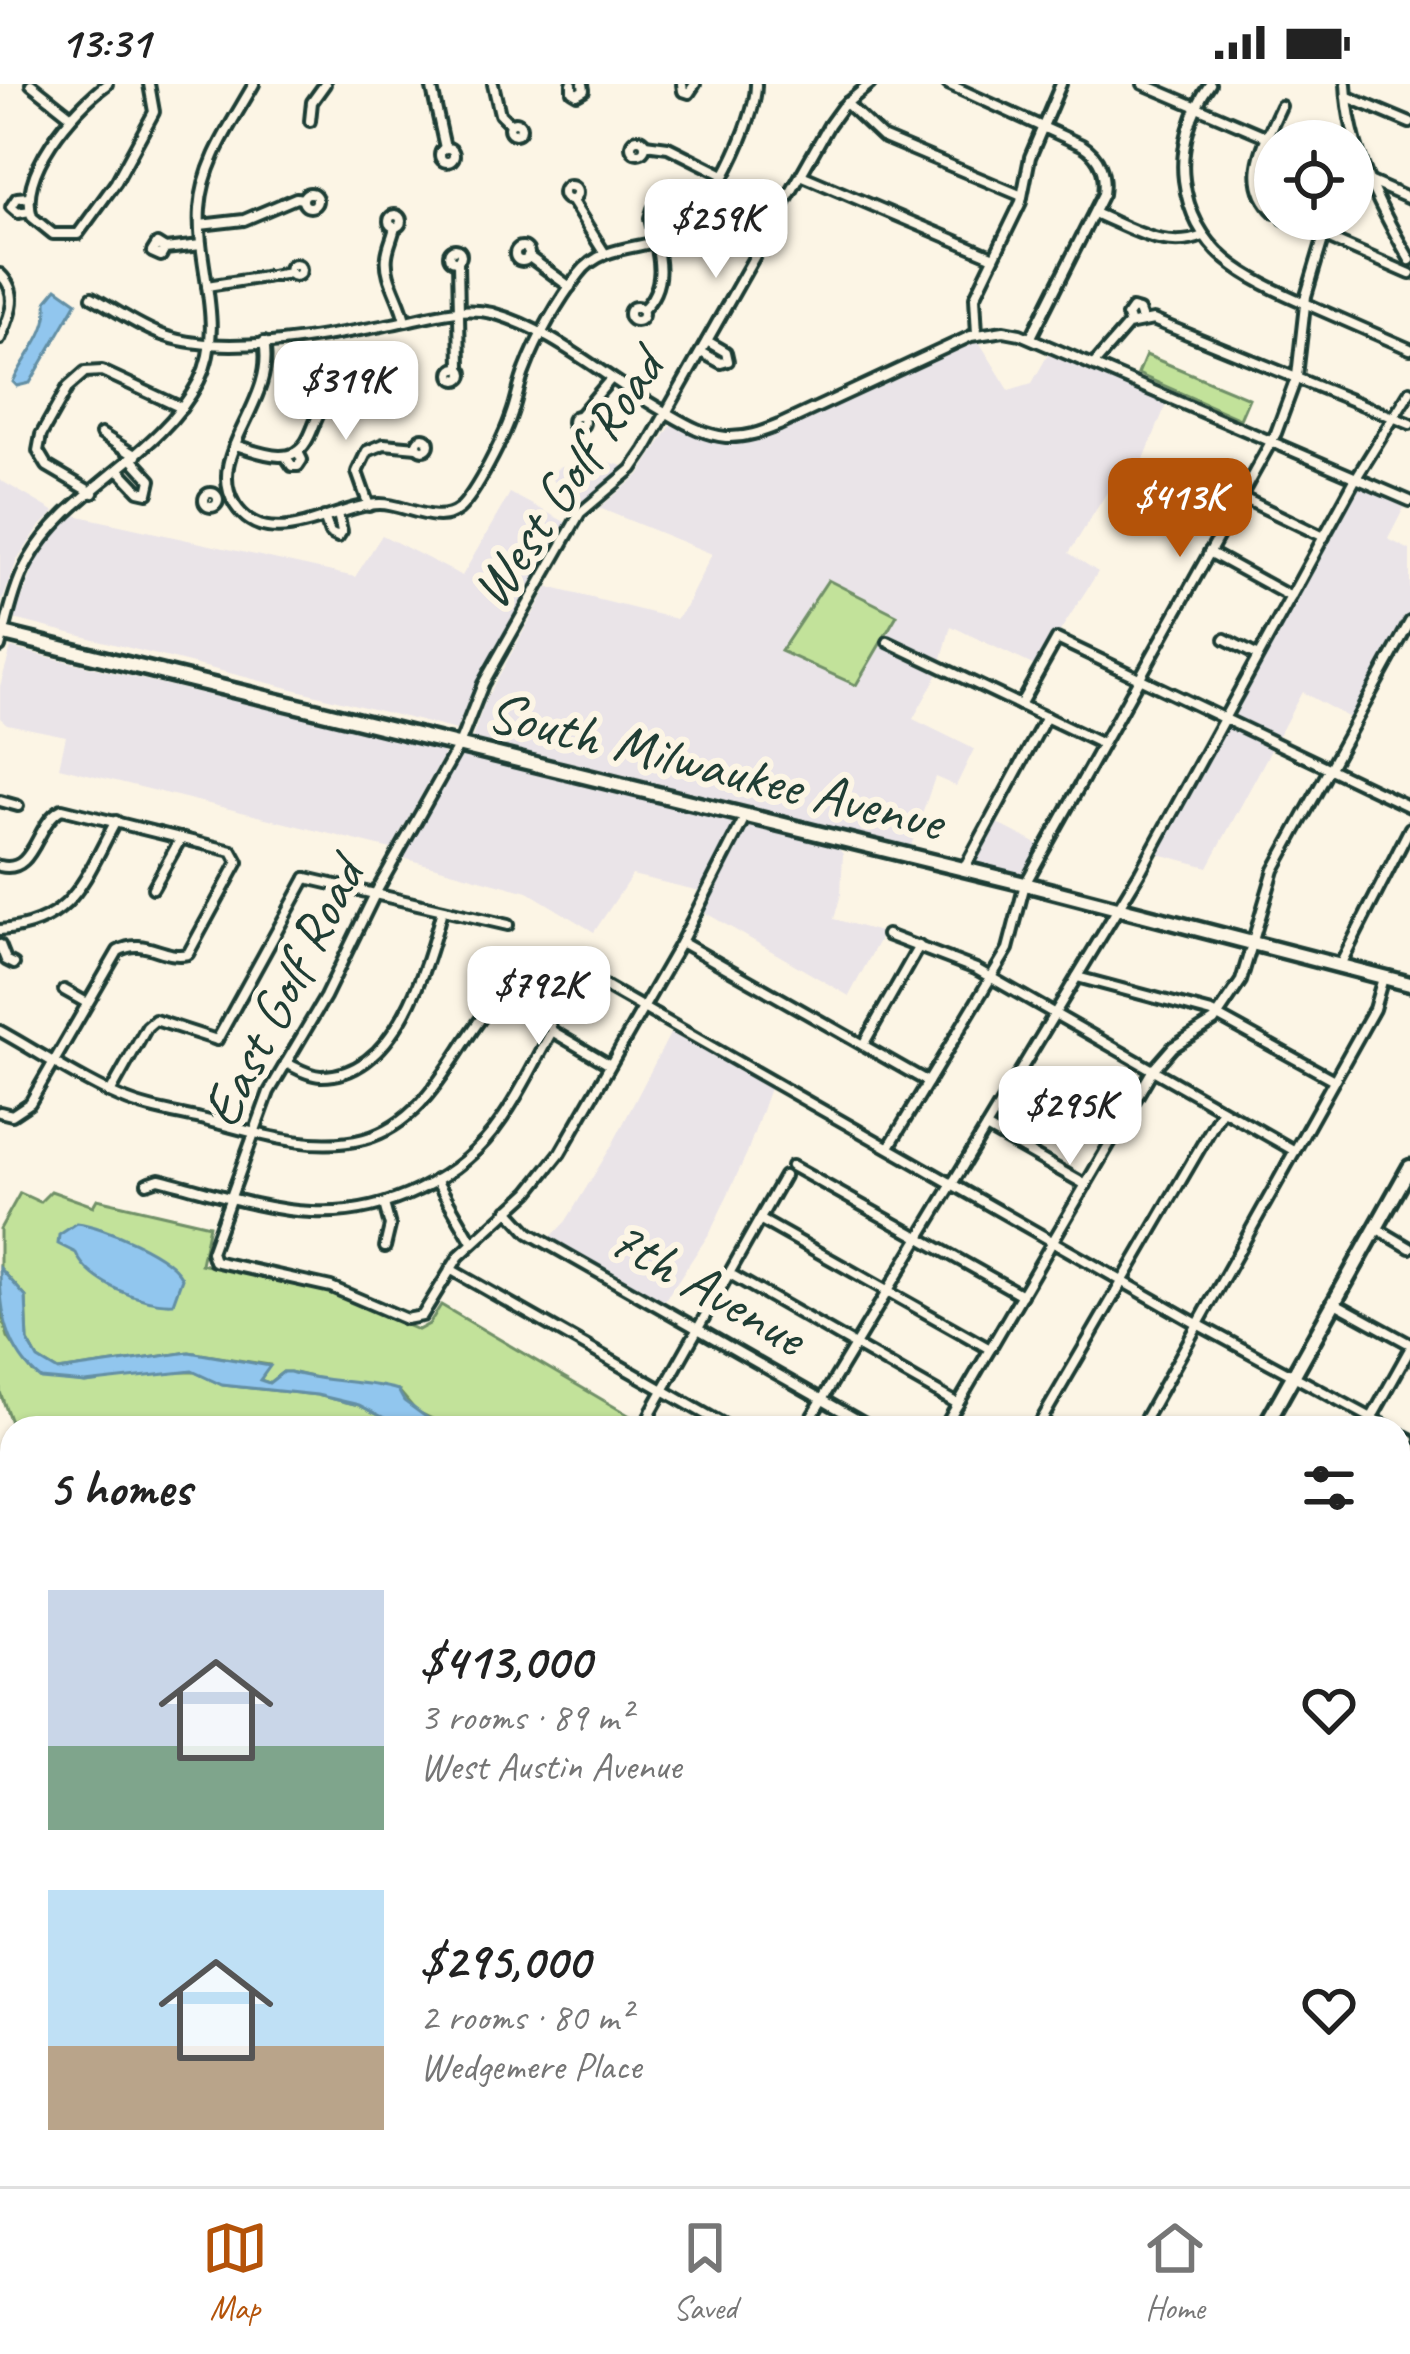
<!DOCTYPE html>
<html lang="en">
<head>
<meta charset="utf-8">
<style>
  body { margin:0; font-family:Caveat,sans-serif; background:#f2f2f2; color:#222; height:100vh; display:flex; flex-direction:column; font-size:45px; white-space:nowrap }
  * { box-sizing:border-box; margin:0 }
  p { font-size:39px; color:#767676 }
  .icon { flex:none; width:66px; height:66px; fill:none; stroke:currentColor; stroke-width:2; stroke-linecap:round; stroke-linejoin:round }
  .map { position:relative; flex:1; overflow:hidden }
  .details { position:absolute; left:0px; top:1332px; width:1410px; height:771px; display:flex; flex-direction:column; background:#fff; border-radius:36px 36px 0 0; box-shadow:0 3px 9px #0004 }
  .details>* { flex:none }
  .controls { position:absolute; left:1254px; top:36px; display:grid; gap:24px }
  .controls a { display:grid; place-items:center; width:120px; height:120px; border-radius:50%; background:#fff; box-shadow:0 3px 9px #0004; font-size:60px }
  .price { position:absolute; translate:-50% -102px; padding:0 27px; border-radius:24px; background:#fff; color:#222; font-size:39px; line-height:78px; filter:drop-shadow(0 3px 6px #0008) }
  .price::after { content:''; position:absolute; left:50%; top:72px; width:36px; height:27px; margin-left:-18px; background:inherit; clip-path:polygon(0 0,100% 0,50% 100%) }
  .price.current { background:#b45309; color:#fff }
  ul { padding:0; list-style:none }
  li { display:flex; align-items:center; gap:36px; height:300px; padding:0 48px }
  li span { display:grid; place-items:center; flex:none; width:336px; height:240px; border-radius:0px; color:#555 }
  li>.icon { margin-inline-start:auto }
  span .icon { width:144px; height:144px; fill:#fffc; stroke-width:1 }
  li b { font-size:51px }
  h2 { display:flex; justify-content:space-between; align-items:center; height:144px; padding:0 48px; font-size:51px }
  .status { display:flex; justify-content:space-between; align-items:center; height:84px; padding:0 60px; background:#fff; direction:ltr }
  .status svg { height:33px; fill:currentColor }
  .tab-bar { display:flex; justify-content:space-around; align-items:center; height:168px; border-top:3px solid #e0e0e0; background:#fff; font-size:33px; color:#767676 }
  .tab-bar a { display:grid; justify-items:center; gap:6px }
  .tab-bar .current { color:#b45309 }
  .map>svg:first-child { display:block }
  .built { fill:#eae4e8 }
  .green { fill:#c2e29a; stroke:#709067; stroke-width:3 }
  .water { fill:#91c6ee; stroke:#638fa4; stroke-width:3 }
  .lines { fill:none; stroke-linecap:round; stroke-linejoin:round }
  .minor-casing { stroke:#1f3d34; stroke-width:16 }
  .major-casing { stroke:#1f3d34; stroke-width:21 }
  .minor { stroke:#fcf5e5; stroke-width:8 }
  .major { stroke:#fcf5e5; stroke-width:12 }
  .rail { stroke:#1f3d34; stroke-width:3; stroke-dasharray:18 9; stroke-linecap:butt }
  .labels { text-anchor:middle; stroke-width:12; stroke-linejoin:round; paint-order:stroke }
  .street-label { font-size:57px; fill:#1f3d34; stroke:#fcf5e5 }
</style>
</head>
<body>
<div class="status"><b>13:31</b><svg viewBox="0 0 49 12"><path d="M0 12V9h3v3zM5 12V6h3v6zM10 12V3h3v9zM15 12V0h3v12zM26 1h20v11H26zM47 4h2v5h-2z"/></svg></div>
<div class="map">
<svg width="1410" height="2102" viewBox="0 0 1410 2102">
  <rect width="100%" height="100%" fill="#fcf5e5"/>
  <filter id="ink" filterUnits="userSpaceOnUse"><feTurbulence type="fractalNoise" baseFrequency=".00833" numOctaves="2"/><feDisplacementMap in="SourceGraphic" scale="24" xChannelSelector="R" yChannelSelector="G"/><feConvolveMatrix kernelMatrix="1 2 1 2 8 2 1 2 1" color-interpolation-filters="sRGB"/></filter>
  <g filter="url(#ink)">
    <g class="built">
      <polygon points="978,256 1009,306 1032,299 1050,267 1168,316 1136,395 1116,394 1069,469 1098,488 1037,583 951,542 937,592 913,635 974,665 956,702 935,693 911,762 472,654 486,615 548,503 676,535 685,524 712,470 599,424 639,391 672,340 697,351 745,357"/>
      <polygon points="601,376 627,383 580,422 549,393 560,382 589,387"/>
      <polygon points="1356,394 1408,416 1388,455 1410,466 1410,538 1355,637 1302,608 1208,783 1151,768"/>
      <polygon points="0,396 55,428 38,445 17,476 0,523"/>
      <polygon points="510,409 567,439 471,610 456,646 14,535 37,475 70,430 355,493 382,451 462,492"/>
      <polygon points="11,564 440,666 444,671 391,765 59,683 66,652 7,640 0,634 0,602"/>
      <polygon points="461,671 731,737 733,742 700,807 632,791 594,848 528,808 403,774"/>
      <polygon points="993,737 1041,762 1026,789 971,779"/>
      <polygon points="748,741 839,765 843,770 841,810 834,835 883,849 849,912 704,828"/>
      <polygon points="672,946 770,1004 747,1069 711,1147 663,1219 548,1156 566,1137 611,1063"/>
    </g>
    <g class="green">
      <polygon points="1146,271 1249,314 1240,335 1138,290"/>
      <polygon points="828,496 897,531 856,601 781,567"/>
      <polygon points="51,1107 93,1122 97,1115 209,1141 201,1180 332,1209 418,1246 429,1240 441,1221 637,1336 633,1344 451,1344 416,1327 398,1306 347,1301 290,1288 283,1288 269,1299 260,1296 269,1281 189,1268 58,1287 38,1275 28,1257 26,1213 0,1184 0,1145 20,1109 40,1118"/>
      <polygon points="0,1223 8,1253 33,1289 85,1299 160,1288 195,1288 223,1301 317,1311 359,1321 404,1344 13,1344 0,1308"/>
      <polygon points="12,1973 12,2091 86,2091 80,2102 32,2102 0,2088 0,1995"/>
    </g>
    <g class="water">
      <path d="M57,204L77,218L30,299L17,302L13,298C26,269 50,249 47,216Z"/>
      <path d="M77,1139C103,1142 170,1170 182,1194L173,1219C142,1221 88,1198 76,1169L58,1160L59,1151Z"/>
      <path d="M0,1184L26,1213L28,1257L38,1275L58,1287L189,1268L270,1282L260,1296L269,1299L283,1288H290C326,1299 366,1296 398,1306L404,1317L441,1344H404L359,1321L317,1311L222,1301L192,1287L85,1299L41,1295C6,1267 0,1226 0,1184Z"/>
    </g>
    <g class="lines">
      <defs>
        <g id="minor">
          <polyline points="31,0 70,31"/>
          <path d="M107,0C73,25 18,89 32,133L53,150H78L116,98L154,28L149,0"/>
          <polyline points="431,0 445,64"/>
          <polyline points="493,0 500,30 510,40"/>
          <polyline points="572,0 572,7 577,10 584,6 583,0"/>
          <polyline points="682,0 683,7 689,9 695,0"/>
          <path d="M948,0L1082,61C1100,72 1106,90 1103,110L1031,253"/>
          <polyline points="1143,0 1277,57"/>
          <path d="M1210,0C1191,26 1180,64 1184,96C1193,169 1247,194 1307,220C1342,235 1376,250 1410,265"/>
          <path d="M1346,0C1349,65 1378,121 1410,176"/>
          <polyline points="1348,13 1410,39"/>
          <polyline points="846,19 882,53 1022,112"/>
          <polyline points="310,37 312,18 325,0"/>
          <circle cx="515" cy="44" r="6"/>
          <circle cx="638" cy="62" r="7"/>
          <polyline points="645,60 668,63 722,90"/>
          <circle cx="447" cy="71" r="7"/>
          <polyline points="1353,90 1410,115"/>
          <polyline points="801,91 994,173"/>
          <circle cx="570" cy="109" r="7"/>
          <circle cx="310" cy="116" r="7"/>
          <polyline points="28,113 17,114 11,123 18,129 30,127"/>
          <polyline points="571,116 605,170"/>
          <path d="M1094,129C1130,144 1165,168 1203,152"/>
          <path d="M1275,129C1240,96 1265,58 1281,22"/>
          <circle cx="395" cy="137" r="6"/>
          <polyline points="1284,135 1410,190"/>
          <polyline points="200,141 244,136 296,114 303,115"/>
          <path d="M395,143C393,153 388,162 387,172C384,194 401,215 405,237"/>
          <circle cx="522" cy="170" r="7"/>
          <circle cx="455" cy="171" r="6"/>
          <polyline points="165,165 161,172 152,168 157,160 165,165 201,161"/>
          <polyline points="528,172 570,203"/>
          <polyline points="458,177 460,284"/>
          <circle cx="295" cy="186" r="6"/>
          <path d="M0,190C21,210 10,231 0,255"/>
          <polyline points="207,202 290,189"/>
          <path d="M92,213C116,226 139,243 165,252C227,273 328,252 392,240C424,234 459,221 492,229C555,246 610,298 667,329C686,340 704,351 726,353C745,354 762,348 779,341L971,252L1004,247L1020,250L1410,417"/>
          <circle cx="636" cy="230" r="7"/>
          <path d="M642,226C670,201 658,167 650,134L653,125L663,129L669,153"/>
          <polyline points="1130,240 1127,232 1132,225 1139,227 1142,235"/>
          <polyline points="977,250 975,213 1021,118 1030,73 1061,0"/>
          <path d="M264,258C277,319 203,371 235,421C269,473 336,420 380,420C405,420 437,443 459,425C476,410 505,351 512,329C517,315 519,300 525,286C537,254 558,217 579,190C603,158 645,167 678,150C710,133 757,35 756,0"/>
          <polyline points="701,268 721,279 728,277 726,268 707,257"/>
          <polyline points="1095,279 1128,241 1153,236 1410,340"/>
          <circle cx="457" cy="290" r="6"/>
          <circle cx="328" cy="319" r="7"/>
          <polyline points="580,331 610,296"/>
          <circle cx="578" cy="338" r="6"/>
          <polyline points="101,350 136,372"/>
          <circle cx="423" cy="360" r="6"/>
          <path d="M235,361C257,367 291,384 306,358C313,347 315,334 323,323"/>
          <polyline points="286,373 292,382 298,382 302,376 298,368"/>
          <polyline points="120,387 139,407 148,409 151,396 132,375"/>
          <polyline points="93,409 47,382 38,367 41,351 68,303 85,288 102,287 182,324"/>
          <circle cx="211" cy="416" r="7"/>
          <polyline points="1241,413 1324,453"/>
          <polyline points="369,422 357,388 367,367 384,360 417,363"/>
          <polyline points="324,433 330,449 338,453 342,447 338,430"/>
          <polyline points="1209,468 1291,513"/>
          <polyline points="1225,555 1258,572"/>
          <polyline points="888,558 1102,660"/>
          <path d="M0,563C8,534 14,502 29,476C70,404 159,373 199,297C227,242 196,182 200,125C203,78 232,39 254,0"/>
          <polyline points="1020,621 1057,555 1410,723"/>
          <polyline points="0,717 18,722"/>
          <polyline points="745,733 681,858 560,1069 529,1108 459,1172 422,1232 406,1235 331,1203 214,1177 211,1168 269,1008 325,913 375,810 459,661 483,600 580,429 632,385 645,366 829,41 842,23 870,0"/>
          <path d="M0,782C36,791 35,738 62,725L232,767L238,778L188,870C162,876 145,852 118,867L30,1019L12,1031L0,1028"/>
          <polyline points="964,785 1046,633"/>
          <polyline points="306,794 508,841"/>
          <polyline points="153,804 181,754"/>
          <path d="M0,846C74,840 84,795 116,737"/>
          <polyline points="887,851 976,885 1295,1067"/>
          <polyline points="681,858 928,998"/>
          <polyline points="0,861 6,876 14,880"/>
          <polyline points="1340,881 1410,744"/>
          <polyline points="536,893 552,947 610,981"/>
          <polyline points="1077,893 1212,929 1334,996"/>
          <polyline points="64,906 87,919"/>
          <path d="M0,947C40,969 79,996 121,1014C146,1025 174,1029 201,1035C254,1048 310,1069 364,1055C474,1025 467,842 603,901L1199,1241L1390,1344"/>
          <polyline points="217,956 306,794"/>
          <polyline points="863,961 919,862"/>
          <path d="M286,979C297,984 309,992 321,992C396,993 427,882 442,826"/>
          <polyline points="1020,988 1119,1043"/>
          <polyline points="110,1009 147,943 155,936 217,956"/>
          <polyline points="986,1044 1086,1101"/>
          <polyline points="889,1063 1008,865 1025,800 1276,349 1297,292 1306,212 1324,152"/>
          <polyline points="792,1082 1022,1211"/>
          <polyline points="436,1096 472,1158"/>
          <path d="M147,1099L159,1095C208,1107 261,1126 312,1128C384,1132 461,1096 502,1035C521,1008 536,976 552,947"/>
          <polyline points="384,1120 390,1142 385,1163"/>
          <polyline points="508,1126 529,1149 872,1344"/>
          <polyline points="761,1136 990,1265"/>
          <polyline points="1376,1144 1410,1164"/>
          <polyline points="450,1185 730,1344"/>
          <polyline points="730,1190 958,1320"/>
          <polyline points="1335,1219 1410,1260"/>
          <polyline points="645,1344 652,1326 784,1092"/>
          <polyline points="805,1344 1140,788 1356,394 1410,307"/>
          <polyline points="944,1344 1152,987 1173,963 1214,937 1241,897 1274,786 1410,538"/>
          <polyline points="1037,1344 1222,1026"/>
          <polyline points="1140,1344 1374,925 1383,894"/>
          <polyline points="1366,1344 1410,1265"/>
          <polyline points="1398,1349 1410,1355"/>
          <polyline points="0,1438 12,1417"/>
          <polyline points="1398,1444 1410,1451"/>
          <polyline points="1398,1609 1410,1588"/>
          <polyline points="1398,1631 1410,1641"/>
          <polyline points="0,1650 12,1629"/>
          <polyline points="0,1679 12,1686"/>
          <polyline points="1398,1757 1410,1734"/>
          <polyline points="0,1841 12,1812"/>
          <polyline points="1151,2091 1160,2102"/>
          <polyline points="485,2102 487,2091"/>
          <polyline points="714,2102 718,2091"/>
          <polyline points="871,2102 880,2091"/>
        </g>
        <g id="major">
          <polyline points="0,549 1025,800 1410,900"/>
          <polyline points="1264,1344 1410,1083"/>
          <polyline points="0,2095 15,2102"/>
          <polyline points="790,2102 798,2091"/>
        </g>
      </defs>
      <use href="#minor" class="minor-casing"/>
      <use href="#major" class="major-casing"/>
      <use href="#minor" class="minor"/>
      <use href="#major" class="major"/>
      <g class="rail">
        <polyline points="1398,1871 1410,1848"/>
        <polyline points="1278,2102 1283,2091"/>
      </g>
    </g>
  </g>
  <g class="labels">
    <g class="street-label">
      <text transform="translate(566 394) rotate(-56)" y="20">West Golf Road</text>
      <text transform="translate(716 681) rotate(14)" y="20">South Milwaukee Avenue</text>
      <text transform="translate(281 908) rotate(-63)" y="20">East Golf Road</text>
      <text transform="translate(708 1202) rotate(30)" y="20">7th Avenue</text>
    </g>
  </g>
</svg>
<div class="controls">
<a><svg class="icon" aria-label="locate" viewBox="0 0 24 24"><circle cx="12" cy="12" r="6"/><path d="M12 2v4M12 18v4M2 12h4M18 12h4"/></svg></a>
</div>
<b class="price" style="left:716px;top:197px">$259K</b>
<b class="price" style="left:346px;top:359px">$319K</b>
<b class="price current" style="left:1180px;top:476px">$413K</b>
<b class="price" style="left:539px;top:964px">$792K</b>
<b class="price" style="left:1070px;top:1084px">$295K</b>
<section class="details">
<h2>5 homes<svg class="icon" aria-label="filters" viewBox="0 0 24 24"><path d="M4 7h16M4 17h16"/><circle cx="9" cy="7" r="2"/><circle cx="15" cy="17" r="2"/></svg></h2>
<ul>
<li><span style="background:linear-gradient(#c9d6e8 65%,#7fa58c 0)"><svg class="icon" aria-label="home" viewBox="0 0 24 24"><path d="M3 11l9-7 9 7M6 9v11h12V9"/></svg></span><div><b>$413,000</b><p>3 rooms · 89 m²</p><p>West Austin Avenue</p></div><svg class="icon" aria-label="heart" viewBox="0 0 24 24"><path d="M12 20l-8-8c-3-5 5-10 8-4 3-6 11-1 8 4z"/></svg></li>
<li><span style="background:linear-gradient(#bfe0f5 65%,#b9a48a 0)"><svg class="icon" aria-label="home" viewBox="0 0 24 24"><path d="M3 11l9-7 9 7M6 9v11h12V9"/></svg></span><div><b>$295,000</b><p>2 rooms · 80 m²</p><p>Wedgemere Place</p></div><svg class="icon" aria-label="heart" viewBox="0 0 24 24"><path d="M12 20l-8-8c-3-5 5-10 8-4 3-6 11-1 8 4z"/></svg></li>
</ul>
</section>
</div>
<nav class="tab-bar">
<a class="current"><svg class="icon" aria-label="map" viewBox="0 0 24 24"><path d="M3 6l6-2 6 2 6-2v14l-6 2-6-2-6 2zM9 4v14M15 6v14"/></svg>Map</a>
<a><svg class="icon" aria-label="saved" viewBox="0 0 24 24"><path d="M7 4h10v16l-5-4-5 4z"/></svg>Saved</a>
<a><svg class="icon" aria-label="home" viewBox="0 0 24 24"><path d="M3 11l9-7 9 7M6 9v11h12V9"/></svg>Home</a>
</nav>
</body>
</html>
